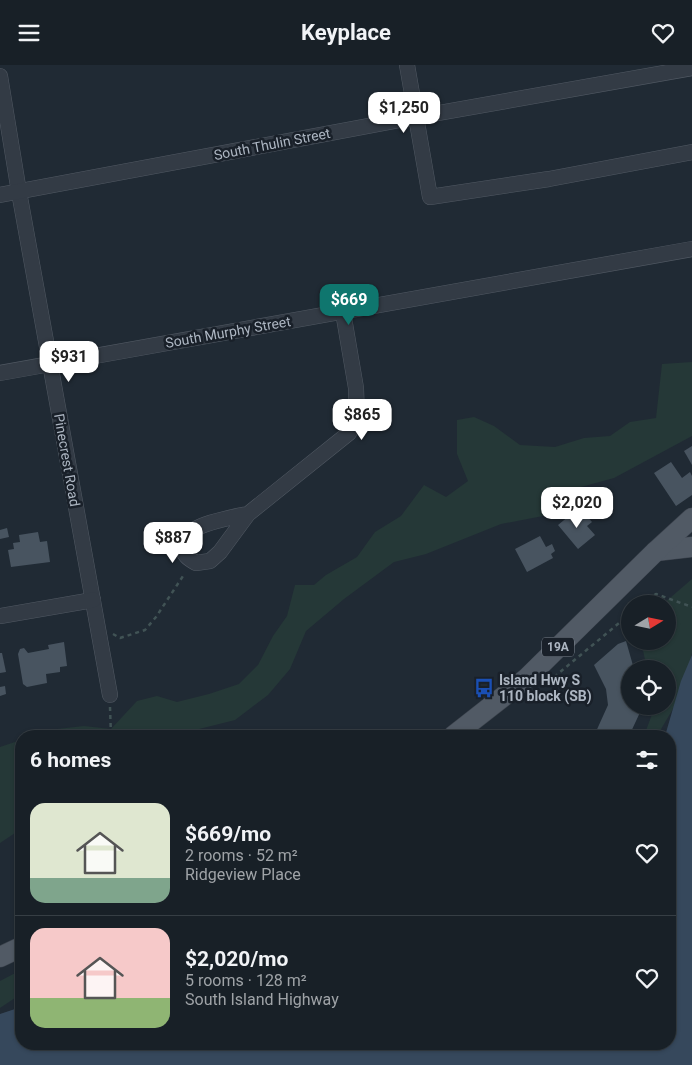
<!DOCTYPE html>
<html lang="en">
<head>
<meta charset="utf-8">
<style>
  body { margin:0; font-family:Roboto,sans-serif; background:#252d33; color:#f1f3f6; height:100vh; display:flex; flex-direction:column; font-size:19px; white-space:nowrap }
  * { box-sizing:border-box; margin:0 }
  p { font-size:16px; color:#9fa3a7 }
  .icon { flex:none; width:28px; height:28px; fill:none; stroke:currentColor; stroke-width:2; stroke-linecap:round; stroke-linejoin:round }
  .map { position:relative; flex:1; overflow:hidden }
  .drawer { position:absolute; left:15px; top:665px; width:661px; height:320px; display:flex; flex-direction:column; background:#182027; border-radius:20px; box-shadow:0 1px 4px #0004,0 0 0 1px #363e44 }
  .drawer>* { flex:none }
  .needle { width:32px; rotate:80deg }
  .buttons { position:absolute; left:621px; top:530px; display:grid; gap:10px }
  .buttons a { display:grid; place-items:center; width:55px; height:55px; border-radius:50%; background:#182027; box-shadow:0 1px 4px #0004,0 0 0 1px #363e44; font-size:25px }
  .price { position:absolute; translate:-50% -42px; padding:0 11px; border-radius:10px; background:#fff; color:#222; font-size:16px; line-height:32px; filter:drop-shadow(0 1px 2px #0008) }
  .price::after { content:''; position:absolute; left:50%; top:30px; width:15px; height:11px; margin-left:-8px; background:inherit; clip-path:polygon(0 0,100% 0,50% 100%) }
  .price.active { background:#0f766e; color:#fff }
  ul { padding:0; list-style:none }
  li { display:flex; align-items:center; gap:15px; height:125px; padding:0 15px }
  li+li { border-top:1px solid #363e44 }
  li span { display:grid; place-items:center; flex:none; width:140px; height:100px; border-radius:15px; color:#555 }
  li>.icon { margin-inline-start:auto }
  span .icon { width:60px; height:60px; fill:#fffc; stroke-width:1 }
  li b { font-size:21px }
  h2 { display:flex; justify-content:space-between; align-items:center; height:60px; padding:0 15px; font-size:21px }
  header { display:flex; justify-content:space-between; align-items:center; height:65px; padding:0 15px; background:#182027; font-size:22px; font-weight:700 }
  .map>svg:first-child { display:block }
  .green { fill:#253837 }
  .water { fill:#36485c }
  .building { fill:#485460 }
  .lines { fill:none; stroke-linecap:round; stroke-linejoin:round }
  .minor-casing { stroke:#515963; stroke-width:16 }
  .major-casing { stroke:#3d444e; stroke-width:21 }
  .path { stroke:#415355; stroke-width:2.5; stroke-dasharray:4 4; stroke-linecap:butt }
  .minor { stroke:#333b45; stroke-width:15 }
  .major { stroke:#515a65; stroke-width:20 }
  .labels { text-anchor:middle; stroke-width:5; stroke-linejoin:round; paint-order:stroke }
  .shield { fill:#192029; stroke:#818994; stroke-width:1 }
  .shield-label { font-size:12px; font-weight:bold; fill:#adb6c2 }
  .street-label { font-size:14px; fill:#adb6c2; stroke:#192029 }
  .poi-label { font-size:14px; font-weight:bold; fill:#adb6c2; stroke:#192029; text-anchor:start }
</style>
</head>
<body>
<header><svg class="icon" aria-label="menu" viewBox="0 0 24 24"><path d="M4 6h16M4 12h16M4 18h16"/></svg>Keyplace<svg class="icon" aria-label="heart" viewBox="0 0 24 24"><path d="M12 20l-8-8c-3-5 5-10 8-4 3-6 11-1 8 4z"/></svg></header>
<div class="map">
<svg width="692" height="1000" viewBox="0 0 692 1000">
  <rect width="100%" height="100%" fill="#202a34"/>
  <g class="green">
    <polygon points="692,297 692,371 614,413 570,425 543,451 501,459 426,489 394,497 344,534 306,566 290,604 268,630 235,655 171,671 33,671 57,664 84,661 111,664 137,636 157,631 177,637 209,629 239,619 258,600 273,571 287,551 295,520 314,520 326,510 357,492 375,467 401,451 424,420 446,432 468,416 457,389 457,355 474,352 494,361 520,380 555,382 584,373 610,371 630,357 656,353 662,299"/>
    <polygon points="692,514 692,588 684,625 657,671 644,671 655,641 668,641 668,604 647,604 641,576 668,576 668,539 663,539"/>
    <polygon points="21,675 21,764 0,778 0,682"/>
    <polygon points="21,905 21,929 0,943 0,916"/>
  </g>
  <polygon class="water" points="692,590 692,1000 0,1000 0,949 21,942 21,979 670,979 670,671 665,671 681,616"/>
  <g class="building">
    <polygon points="692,381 692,400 684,386"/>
    <polygon points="671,397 682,413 690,407 692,411 692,430 676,441 654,408"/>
    <polygon points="582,445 592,457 587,461 595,470 578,484 558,460 575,446 578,449"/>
    <polygon points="7,463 9,472 0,474 0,465"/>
    <polygon points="38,467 40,477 47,476 50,497 11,502 8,485 14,484 13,478 20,477 19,470"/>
    <polygon points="540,471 546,482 552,479 555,486 551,489 553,493 527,507 515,484"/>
    <polygon points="626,576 634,604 630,604 630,641 643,641 629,671 594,671 608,640 606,624 594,600 618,579"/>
    <polygon points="64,577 67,601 60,602 60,607 46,609 47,618 27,622 23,619 18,589 20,584 24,583 28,588 49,584 48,580"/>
    <polygon points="0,588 2,588 6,607 0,608"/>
    <polygon points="5,621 6,629 0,631 0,622"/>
  </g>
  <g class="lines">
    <defs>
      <g id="minor">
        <polyline points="407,0 430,132 549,114 692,87"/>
        <polyline points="0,11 19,127 110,630"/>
        <polyline points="0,130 416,52 692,3"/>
        <polyline points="0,308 692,184"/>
        <path d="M248,449C233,452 192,459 185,473C183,475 183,478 183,480C182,490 189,494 196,498L210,496L220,487L248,449L349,368L357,353L356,323L343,247"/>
        <polyline points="0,551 93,535"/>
      </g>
      <g id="major">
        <polyline points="656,486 692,482"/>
        <polyline points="453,671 527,613 656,486 692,453"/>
        <polyline points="0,892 21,882"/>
      </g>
    </defs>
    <use href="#minor" class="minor-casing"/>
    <use href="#major" class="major-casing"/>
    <g class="path">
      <polyline points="641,539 656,529 692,542"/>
      <polyline points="113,569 120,573 145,565 156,552 185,508"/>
      <polyline points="548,617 630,549"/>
      <polyline points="110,642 111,671"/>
    </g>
    <use href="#minor" class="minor"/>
    <use href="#major" class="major"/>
  </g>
  <defs>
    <symbol id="bus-bare" viewBox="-9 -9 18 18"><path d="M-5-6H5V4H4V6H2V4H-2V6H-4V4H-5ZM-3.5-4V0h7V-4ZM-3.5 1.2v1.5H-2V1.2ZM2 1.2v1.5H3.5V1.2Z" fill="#1a4fb4" stroke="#192029" stroke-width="2.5" paint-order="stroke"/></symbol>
  </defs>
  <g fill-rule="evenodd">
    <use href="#bus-bare" x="470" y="609" width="28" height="28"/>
  </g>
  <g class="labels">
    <rect class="shield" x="542" y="572.5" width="32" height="19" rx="4"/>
    <g class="shield-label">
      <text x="558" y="586">19A</text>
    </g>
    <g class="street-label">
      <text transform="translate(272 79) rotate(-11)" y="5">South Thulin Street</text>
      <text transform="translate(228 267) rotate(-10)" y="5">South Murphy Street</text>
      <text transform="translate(67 395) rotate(80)" y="5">Pinecrest Road</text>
    </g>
    <g class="poi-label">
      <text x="499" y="620">Island Hwy S<tspan x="499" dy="16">110 block (SB)</tspan></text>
    </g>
  </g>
</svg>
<div class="buttons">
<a><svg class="needle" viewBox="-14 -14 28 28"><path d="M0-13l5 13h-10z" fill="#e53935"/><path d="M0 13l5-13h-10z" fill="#9fa3a7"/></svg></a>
<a><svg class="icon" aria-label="locate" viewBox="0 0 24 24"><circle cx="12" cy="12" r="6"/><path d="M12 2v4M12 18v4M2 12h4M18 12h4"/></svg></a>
</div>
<b class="price" style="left:404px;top:69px">$1,250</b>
<b class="price active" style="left:349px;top:261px">$669</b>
<b class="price" style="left:69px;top:318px">$931</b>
<b class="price" style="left:362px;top:376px">$865</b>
<b class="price" style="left:577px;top:464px">$2,020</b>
<b class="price" style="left:173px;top:499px">$887</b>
<section class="drawer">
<h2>6 homes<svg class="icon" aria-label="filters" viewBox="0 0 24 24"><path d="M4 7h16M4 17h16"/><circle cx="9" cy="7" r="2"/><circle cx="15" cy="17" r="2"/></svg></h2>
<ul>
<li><span style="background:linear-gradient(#dfe7d0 75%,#7fa58c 0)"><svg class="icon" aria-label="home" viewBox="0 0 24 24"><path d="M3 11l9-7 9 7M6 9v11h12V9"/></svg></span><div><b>$669/mo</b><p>2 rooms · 52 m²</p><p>Ridgeview Place</p></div><svg class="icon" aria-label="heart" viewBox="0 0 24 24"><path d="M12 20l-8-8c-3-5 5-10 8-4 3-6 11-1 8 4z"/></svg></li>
<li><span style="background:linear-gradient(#f6c9c9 70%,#8fb573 0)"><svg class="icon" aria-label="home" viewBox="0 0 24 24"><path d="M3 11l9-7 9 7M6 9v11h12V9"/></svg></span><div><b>$2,020/mo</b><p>5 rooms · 128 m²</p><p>South Island Highway</p></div><svg class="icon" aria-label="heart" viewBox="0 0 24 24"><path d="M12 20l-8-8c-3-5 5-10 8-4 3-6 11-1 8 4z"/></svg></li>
</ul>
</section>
</div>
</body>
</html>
